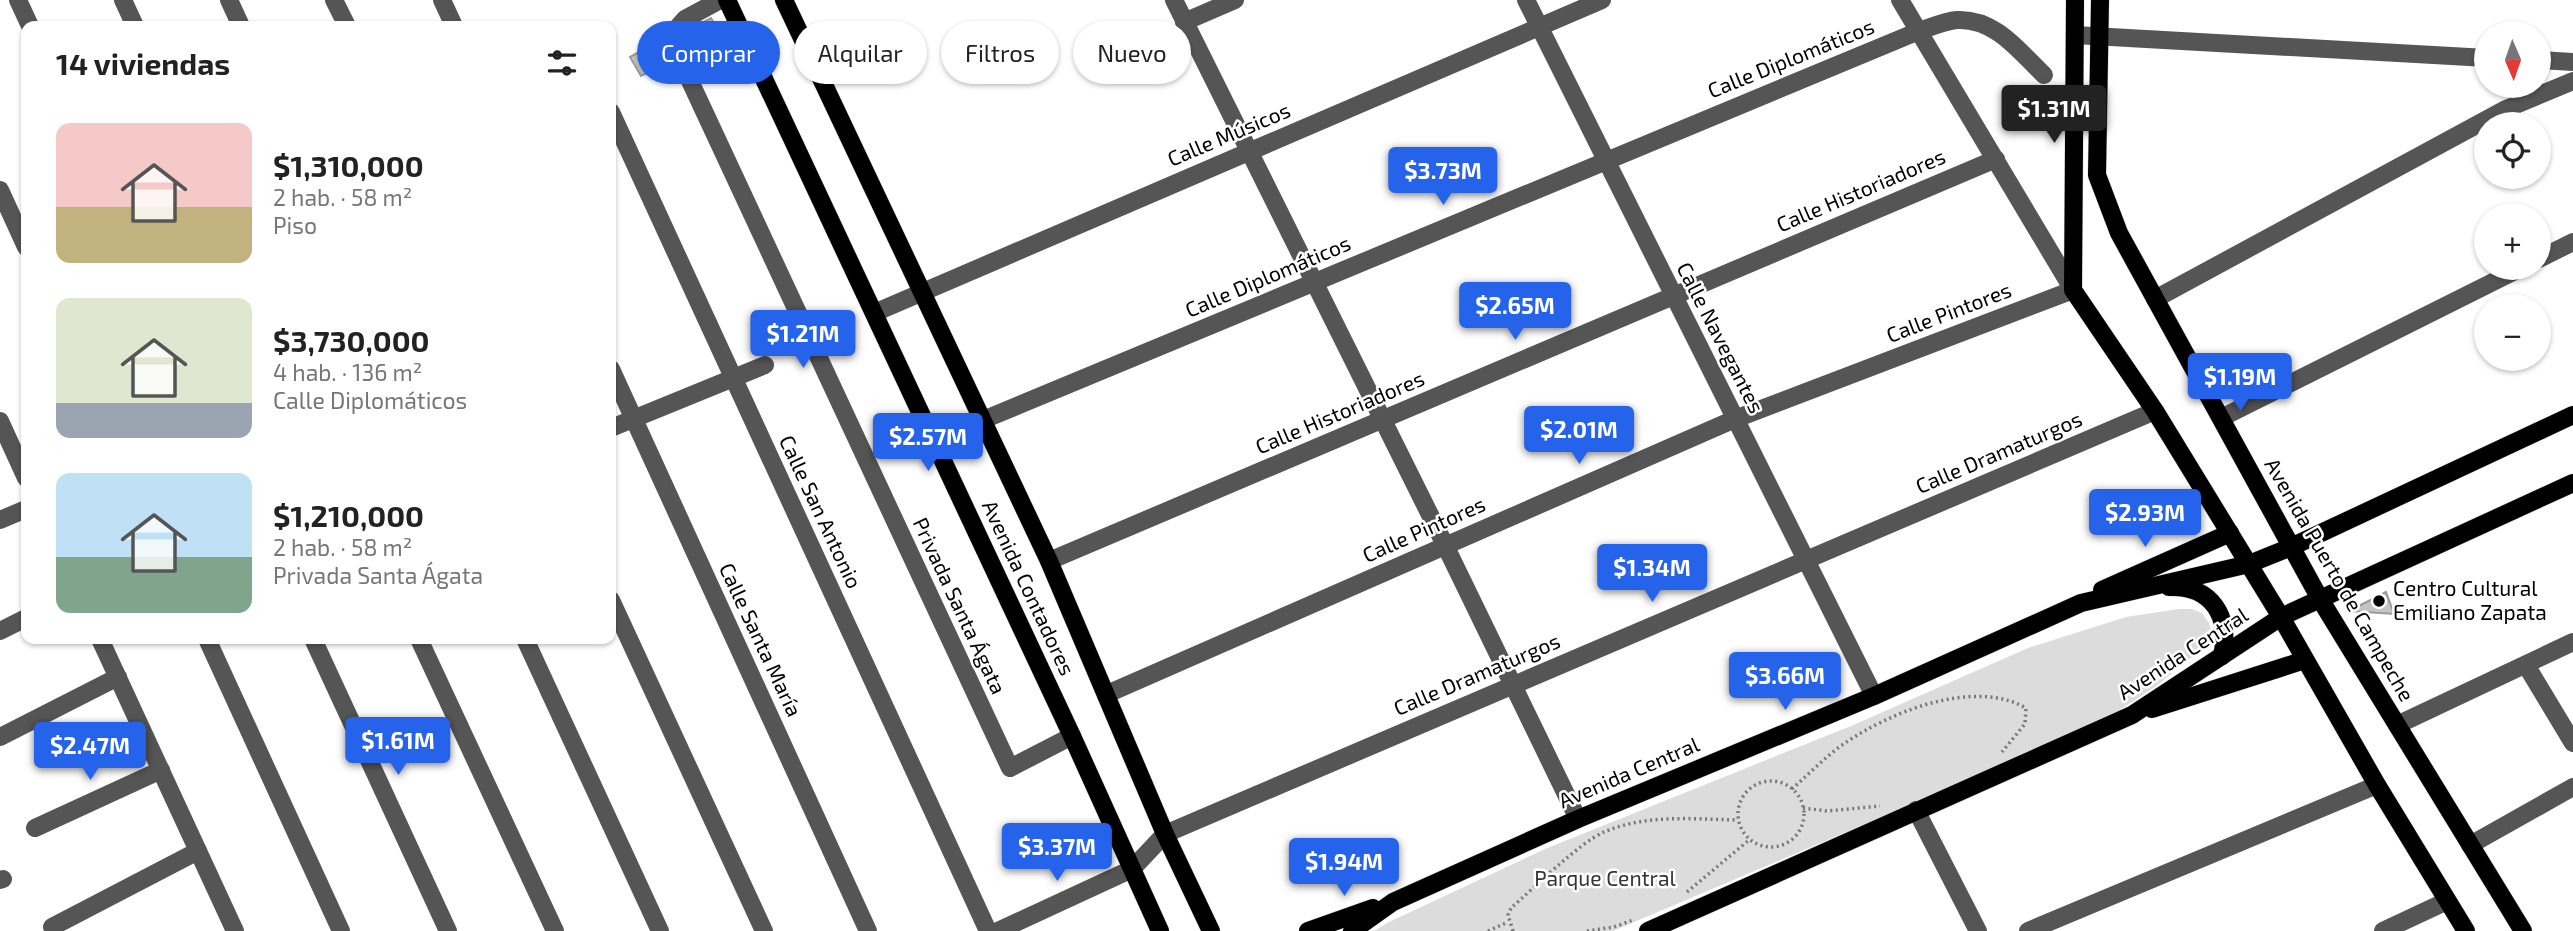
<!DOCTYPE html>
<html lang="es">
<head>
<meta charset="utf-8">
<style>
  body { margin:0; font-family:"Exo 2",sans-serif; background:#f6f6f6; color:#222; height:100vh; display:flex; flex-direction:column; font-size:26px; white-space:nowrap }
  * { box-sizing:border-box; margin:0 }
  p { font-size:23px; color:#767676 }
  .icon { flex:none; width:38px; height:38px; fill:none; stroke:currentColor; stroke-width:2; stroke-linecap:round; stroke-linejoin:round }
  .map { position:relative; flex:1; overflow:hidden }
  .details { position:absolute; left:21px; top:21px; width:595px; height:623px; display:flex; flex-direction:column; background:#fff; border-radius:14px; box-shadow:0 2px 5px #0004 }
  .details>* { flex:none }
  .top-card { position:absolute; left:637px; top:21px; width:665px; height:63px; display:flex; gap:14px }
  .needle { width:46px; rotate:178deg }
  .tools { position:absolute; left:2474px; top:21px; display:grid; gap:14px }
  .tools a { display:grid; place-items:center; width:77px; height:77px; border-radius:50%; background:#fff; box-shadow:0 2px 5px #0004; font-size:35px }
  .price { position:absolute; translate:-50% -60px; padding:0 16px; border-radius:7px; background:#2563eb; color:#fff; font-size:23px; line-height:46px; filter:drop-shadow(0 2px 4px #0008) }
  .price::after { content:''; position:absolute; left:50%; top:42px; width:21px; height:16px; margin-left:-10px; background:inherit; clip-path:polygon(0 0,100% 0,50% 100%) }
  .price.active { background:#222; color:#fff }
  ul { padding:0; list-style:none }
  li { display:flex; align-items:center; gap:21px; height:175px; padding:0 35px }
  li span { display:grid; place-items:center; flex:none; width:196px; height:140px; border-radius:14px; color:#555 }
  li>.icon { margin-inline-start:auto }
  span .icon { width:84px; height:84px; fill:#fffc; stroke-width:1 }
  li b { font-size:30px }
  h2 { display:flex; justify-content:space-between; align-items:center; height:84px; padding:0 35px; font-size:30px }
  .tag { padding:0 24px; border-radius:32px; background:#fff; box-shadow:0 2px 5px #0004; font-size:24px; line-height:63px }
  .tag.active { background:#2563eb; color:#fff }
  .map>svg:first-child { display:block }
  .green { fill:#dcdcdc }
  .building { fill:#c4c4c4; stroke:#999; stroke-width:2 }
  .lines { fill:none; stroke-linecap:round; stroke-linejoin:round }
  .major-casing { stroke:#dbdbdb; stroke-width:19 }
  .path { stroke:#777; stroke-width:3.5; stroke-dasharray:2 3.5; stroke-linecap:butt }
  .minor { stroke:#555; stroke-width:18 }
  .major { stroke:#000; stroke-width:18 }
  .poi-dot { fill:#000; stroke:#fff; stroke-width:2.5 }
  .labels { text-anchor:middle; stroke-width:5; stroke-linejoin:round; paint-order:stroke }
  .street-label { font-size:21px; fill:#000; stroke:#fff }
  .poi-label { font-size:21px; fill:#000; stroke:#fff; text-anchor:start }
  .park-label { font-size:21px; fill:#333; stroke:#fff }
</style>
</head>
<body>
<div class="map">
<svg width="2573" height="931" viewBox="0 0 2573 931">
  <rect width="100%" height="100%" fill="#fff"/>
  <polygon class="green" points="2179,609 2192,609 2202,613 2209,623 2211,631 2205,646 2155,687 2092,728 1613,931 1374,931 1389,922 1545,849 1851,726 2028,648 2126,617"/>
  <g class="building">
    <polygon points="711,18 717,28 692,42 687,34 692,28"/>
    <polygon points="652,45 663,65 641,76 630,57"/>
    <polygon points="2386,592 2394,614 2349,611"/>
  </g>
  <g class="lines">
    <defs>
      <g id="major">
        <polyline points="727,0 1072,736 1160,931"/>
        <polyline points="784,0 1049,561 1165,834 1211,931"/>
        <polyline points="2075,0 2073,290 2155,411 2281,617 2377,785 2466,931"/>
        <polyline points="2100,0 2097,175 2119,233 2320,599 2523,931"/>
        <path d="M2169,587C2212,585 2231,617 2222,656"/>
        <polyline points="2102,590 2230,533"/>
        <polyline points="2152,709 2305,660"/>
        <polyline points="1308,931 1373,908"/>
        <polyline points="1352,931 1393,902 1578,819 1874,696 2081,603 2249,564 2291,547 2573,415"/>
        <polyline points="1648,931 2132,715 2281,617 2573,483"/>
      </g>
    </defs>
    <use href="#major" class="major-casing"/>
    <g class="path">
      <circle cx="1771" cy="814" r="33"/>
      <path d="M1792,789C1809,774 1826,756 1845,743C1891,712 1973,678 2026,708L2025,724L2002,752"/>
      <polyline points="1803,808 1827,811 1880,806"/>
      <polyline points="1687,892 1749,840"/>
      <polyline points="1488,931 1508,922"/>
      <path d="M1513,931L1508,915L1511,908C1534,888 1579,843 1604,832C1646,814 1693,819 1738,820"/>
      <polyline points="1587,931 1614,927 1633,920"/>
    </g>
    <g class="minor">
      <polyline points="18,0 30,26"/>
      <polyline points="123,0 135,26"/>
      <polyline points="229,0 241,26"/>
      <polyline points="334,0 347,26"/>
      <polyline points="442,0 454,26"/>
      <polyline points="720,0 685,19 672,34 676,51 1010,768 1072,736"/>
      <polyline points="1174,0 1445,545 1578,819"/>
      <polyline points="1526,0 1874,696"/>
      <polyline points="1184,22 1235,0"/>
      <polyline points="2075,35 2487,58"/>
      <polyline points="2539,60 2573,62"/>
      <polyline points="611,112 988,931"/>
      <polyline points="0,190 26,247"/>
      <polyline points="2539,259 2573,242"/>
      <polyline points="2155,299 2506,109 2573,81"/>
      <polyline points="874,313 1602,0"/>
      <polyline points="611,369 868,931"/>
      <polyline points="2221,418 2521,268"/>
      <path d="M983,420L1919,31C1931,27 1945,21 1957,20C1995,18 2019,51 2044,75"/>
      <polyline points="0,421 26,478"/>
      <polyline points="611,428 765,365"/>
      <polyline points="0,520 26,509"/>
      <polyline points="1049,561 1996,159"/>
      <polyline points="611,600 764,931"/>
      <polyline points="0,631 26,618"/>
      <polyline points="100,639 235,931"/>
      <polyline points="207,639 341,931"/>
      <polyline points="313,639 448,931"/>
      <polyline points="419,639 555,931"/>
      <polyline points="525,639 660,931"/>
      <polyline points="2526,665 2573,743"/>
      <polyline points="1107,694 1735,419 2073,290 1900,0"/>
      <polyline points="2397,725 2573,642"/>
      <polyline points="0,737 118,677"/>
      <polyline points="1916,810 1978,931"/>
      <polyline points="35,828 161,770"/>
      <polyline points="2470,845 2573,787"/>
      <polyline points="0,880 3,879"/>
      <polyline points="52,927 198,851"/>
      <polyline points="998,931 1132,869 1165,834 2155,411"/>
      <polyline points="2028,931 2377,785"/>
      <polyline points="2383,931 2447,901"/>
    </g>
    <use href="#major" class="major"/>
  </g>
  <circle class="poi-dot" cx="2379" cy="601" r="7"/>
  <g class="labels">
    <g class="street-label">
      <text transform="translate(1791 59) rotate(-22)" y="7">Calle Diplomáticos</text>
      <text transform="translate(1229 135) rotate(-23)" y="7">Calle Músicos</text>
      <text transform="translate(1861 191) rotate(-23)" y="7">Calle Historiadores</text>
      <text transform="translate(1268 277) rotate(-23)" y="7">Calle Diplomáticos</text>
      <text transform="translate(1949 313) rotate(-21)" y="7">Calle Pintores</text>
      <text transform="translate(1720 338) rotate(63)" y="7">Calle Navegantes</text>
      <text transform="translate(1340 413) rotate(-23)" y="7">Calle Historiadores</text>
      <text transform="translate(1999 453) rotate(-23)" y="7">Calle Dramaturgos</text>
      <text transform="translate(820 512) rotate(65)" y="7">Calle San Antonio</text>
      <text transform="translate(1424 530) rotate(-24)" y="7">Calle Pintores</text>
      <text transform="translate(2339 580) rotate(60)" y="7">Avenida Puerto de Campeche</text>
      <text transform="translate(1028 588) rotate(65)" y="7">Avenida Contadores</text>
      <text transform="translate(959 606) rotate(65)" y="7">Privada Santa Ágata</text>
      <text transform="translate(760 640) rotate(65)" y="7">Calle Santa María</text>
      <text transform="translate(2183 654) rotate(-33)" y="7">Avenida Central</text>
      <text transform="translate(1477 675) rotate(-23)" y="7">Calle Dramaturgos</text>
      <text transform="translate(1629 773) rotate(-23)" y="7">Avenida Central</text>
    </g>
    <g class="poi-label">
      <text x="2393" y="596">Centro Cultural<tspan x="2393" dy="24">Emiliano Zapata</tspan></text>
    </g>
    <g class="park-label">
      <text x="1605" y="886">Parque Central</text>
    </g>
  </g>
</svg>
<div class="tools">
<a><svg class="needle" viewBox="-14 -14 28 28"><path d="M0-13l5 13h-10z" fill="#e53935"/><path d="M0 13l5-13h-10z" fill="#767676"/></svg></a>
<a><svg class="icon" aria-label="locate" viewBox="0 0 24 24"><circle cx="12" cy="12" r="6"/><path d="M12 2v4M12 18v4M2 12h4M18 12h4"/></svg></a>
<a>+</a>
<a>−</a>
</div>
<b class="price active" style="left:2054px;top:145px">$1.31M</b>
<b class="price" style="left:1443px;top:207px">$3.73M</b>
<b class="price" style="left:1515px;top:342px">$2.65M</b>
<b class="price" style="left:803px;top:370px">$1.21M</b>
<b class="price" style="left:2240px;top:413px">$1.19M</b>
<b class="price" style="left:1579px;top:466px">$2.01M</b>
<b class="price" style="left:928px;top:473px">$2.57M</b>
<b class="price" style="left:2145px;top:549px">$2.93M</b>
<b class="price" style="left:1652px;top:604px">$1.34M</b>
<b class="price" style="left:1785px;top:712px">$3.66M</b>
<b class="price" style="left:398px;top:777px">$1.61M</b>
<b class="price" style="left:90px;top:782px">$2.47M</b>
<b class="price" style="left:1057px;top:883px">$3.37M</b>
<b class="price" style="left:1344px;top:898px">$1.94M</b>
<div class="top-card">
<a class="tag active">Comprar</a>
<a class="tag">Alquilar</a>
<a class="tag">Filtros</a>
<a class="tag">Nuevo</a>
</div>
<section class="details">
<h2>14 viviendas<svg class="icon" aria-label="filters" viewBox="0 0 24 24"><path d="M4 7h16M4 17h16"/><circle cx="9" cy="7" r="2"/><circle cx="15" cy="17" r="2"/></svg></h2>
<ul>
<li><span style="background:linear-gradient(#f6c9c9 60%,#c2b280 0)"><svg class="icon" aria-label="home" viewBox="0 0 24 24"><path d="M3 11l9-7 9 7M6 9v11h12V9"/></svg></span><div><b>$1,310,000</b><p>2 hab. · 58 m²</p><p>Piso</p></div></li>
<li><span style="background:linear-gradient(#dfe7d0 75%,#9aa5b1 0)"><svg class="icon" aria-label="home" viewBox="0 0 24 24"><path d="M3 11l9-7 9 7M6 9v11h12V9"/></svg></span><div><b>$3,730,000</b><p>4 hab. · 136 m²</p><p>Calle Diplomáticos</p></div></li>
<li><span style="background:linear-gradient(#bfe0f5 60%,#7fa58c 0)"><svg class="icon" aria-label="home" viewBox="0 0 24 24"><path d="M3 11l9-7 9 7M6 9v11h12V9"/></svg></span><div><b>$1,210,000</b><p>2 hab. · 58 m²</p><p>Privada Santa Ágata</p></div></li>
</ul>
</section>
</div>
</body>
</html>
